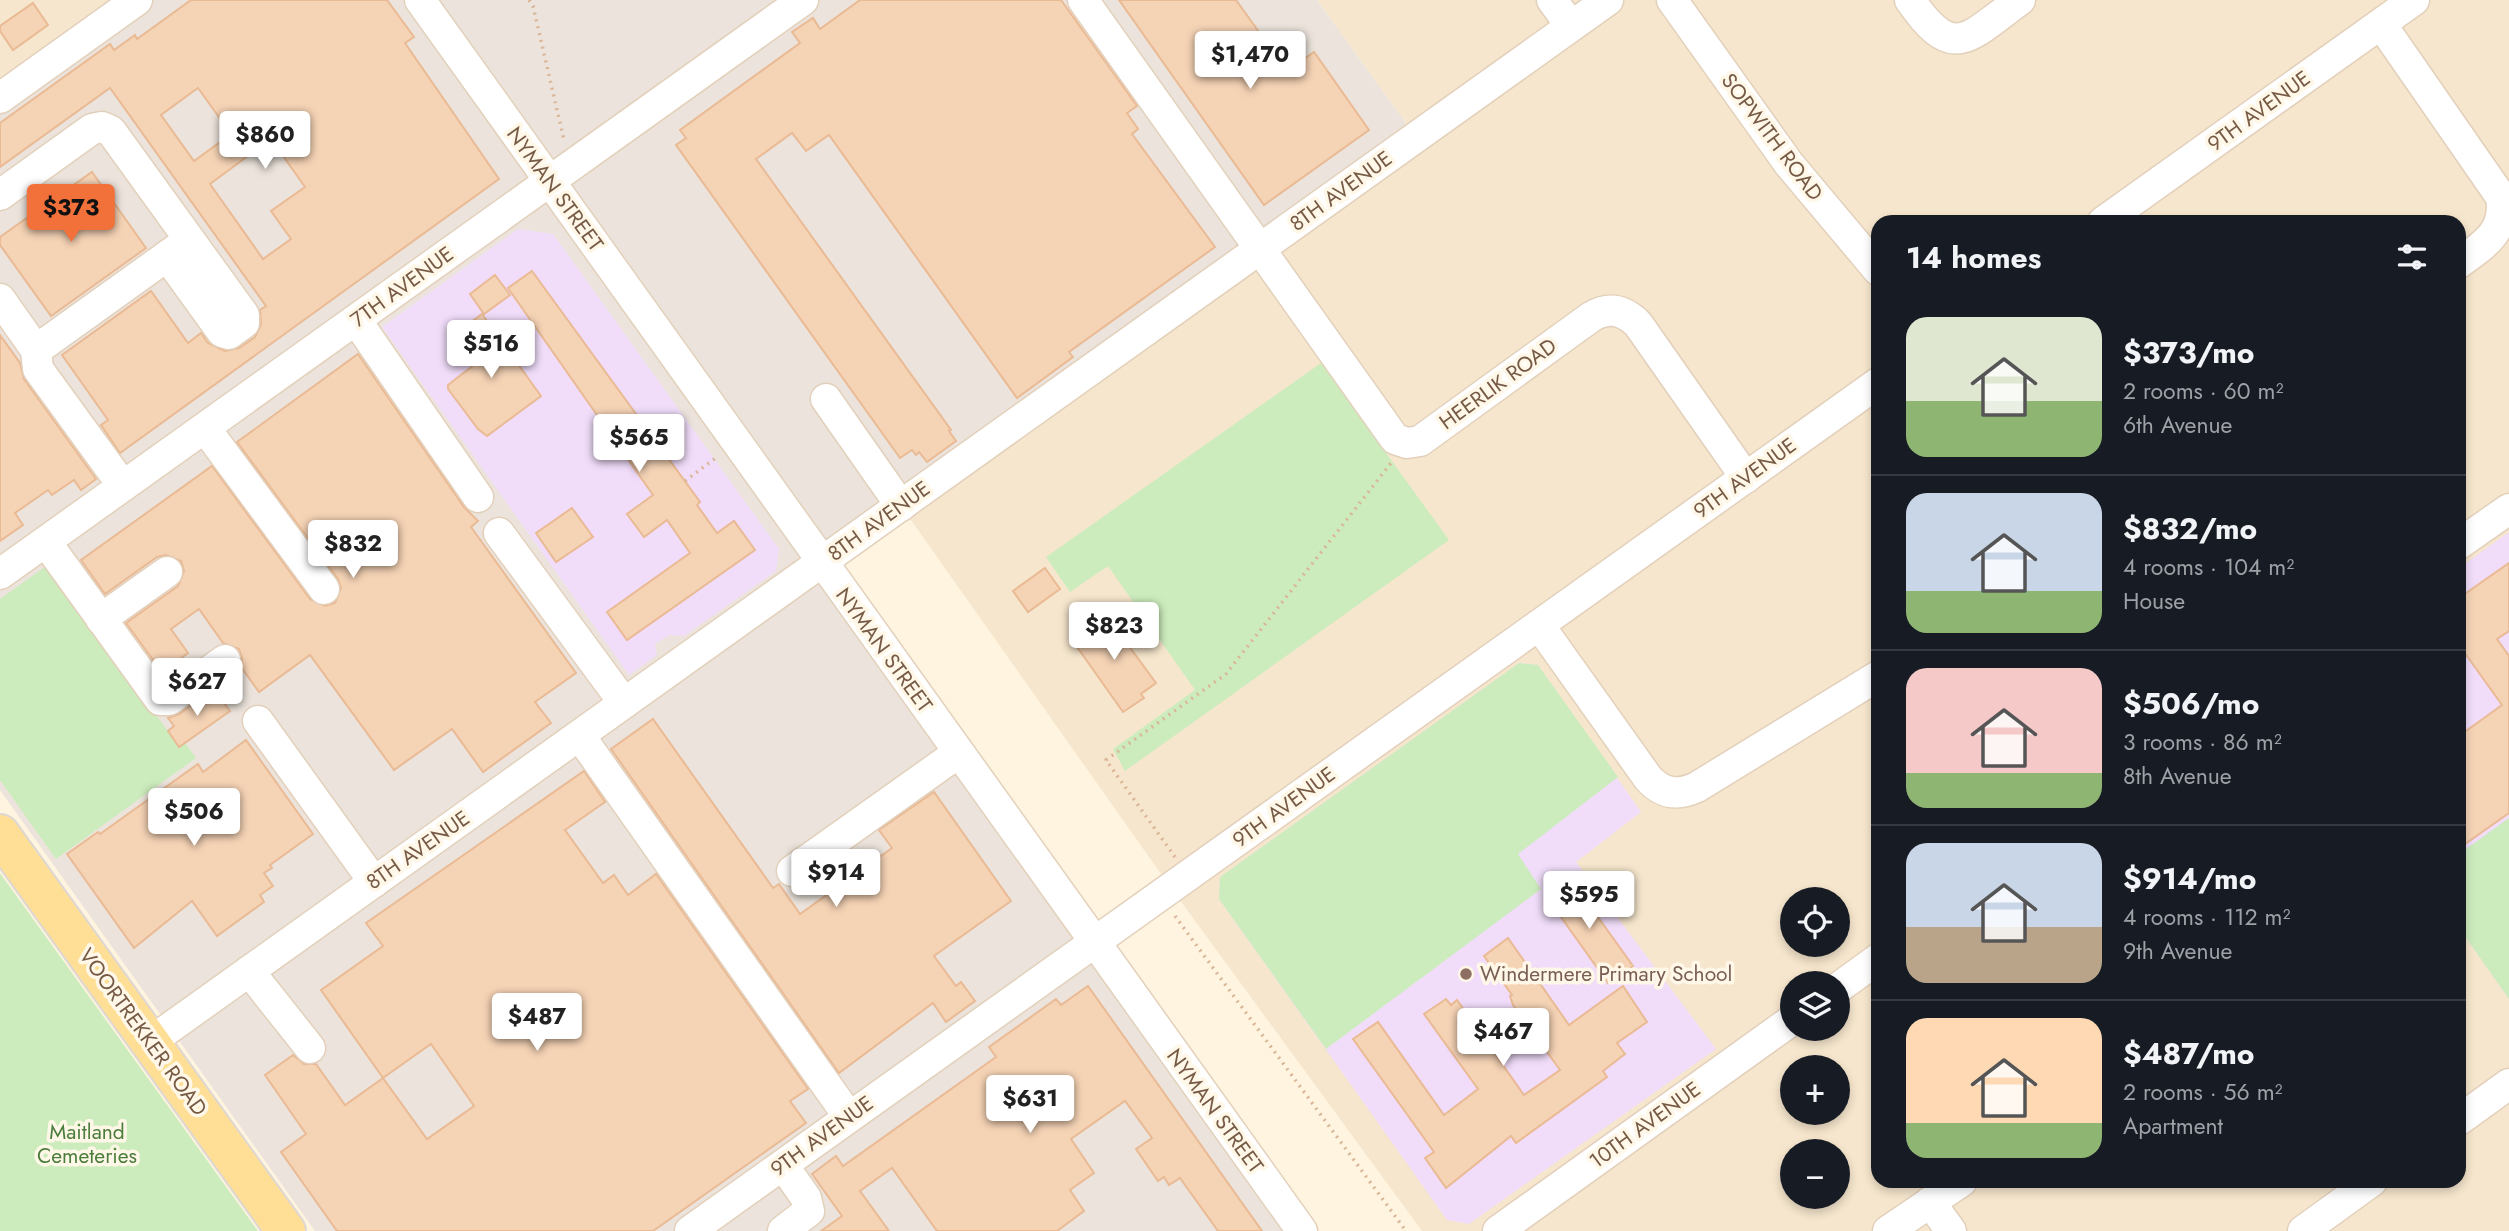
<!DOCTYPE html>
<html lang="en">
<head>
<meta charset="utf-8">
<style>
  body { margin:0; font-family:Jost,sans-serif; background:#20242c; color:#f1f3f6; height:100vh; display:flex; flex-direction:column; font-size:26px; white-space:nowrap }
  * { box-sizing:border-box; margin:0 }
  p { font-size:23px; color:#9ea1a6 }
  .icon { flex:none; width:38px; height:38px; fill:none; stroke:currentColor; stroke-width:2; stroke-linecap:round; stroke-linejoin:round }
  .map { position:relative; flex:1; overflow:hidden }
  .sheet { position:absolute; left:1871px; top:215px; width:595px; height:973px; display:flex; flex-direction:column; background:#171b24; border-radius:21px; box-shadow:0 4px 10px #0003 }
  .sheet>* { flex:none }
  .buttons { position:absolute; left:1780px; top:887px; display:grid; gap:14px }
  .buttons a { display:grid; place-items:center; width:70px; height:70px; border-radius:50%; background:#171b24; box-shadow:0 4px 10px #0003; font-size:35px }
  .price { position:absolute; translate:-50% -60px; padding:0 16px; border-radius:7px; background:#fff; color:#222; font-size:23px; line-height:46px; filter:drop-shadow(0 2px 4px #0008) }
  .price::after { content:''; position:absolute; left:50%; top:42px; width:21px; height:16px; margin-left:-10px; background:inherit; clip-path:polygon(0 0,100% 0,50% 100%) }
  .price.current { background:#f2703a; color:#111 }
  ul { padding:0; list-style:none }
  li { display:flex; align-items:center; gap:21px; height:175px; padding:0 35px }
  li+li { border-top:2px solid #363941 }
  li span { display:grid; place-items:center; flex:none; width:196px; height:140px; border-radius:21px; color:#555 }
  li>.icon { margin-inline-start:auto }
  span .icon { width:84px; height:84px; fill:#fffc; stroke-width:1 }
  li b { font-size:30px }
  h2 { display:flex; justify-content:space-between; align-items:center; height:84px; padding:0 35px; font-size:30px }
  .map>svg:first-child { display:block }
  .residential { fill:#f6e6cd; fill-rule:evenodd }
  .industrial { fill:#ece4dc }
  .education { fill:#f1ddfa }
  .green { fill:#cdecbd }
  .building { fill:#f5d3b5; stroke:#e9ba94; stroke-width:2; fill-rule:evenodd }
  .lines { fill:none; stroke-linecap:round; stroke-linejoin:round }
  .minor-casing { stroke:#e3d0bb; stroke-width:33 }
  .major-casing { stroke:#ded7d2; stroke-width:42 }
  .path { stroke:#dab698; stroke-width:3.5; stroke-dasharray:2 5; stroke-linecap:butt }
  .minor { stroke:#fff; stroke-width:30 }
  .major { stroke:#ffdf95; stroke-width:38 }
  .education-dot { fill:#8d6e63; stroke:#fff7e7; stroke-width:2.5 }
  .labels { text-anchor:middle; stroke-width:7; stroke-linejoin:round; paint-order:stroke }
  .street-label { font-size:21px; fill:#765a45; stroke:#fff7e7 }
  .education-label { font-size:21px; fill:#785e54; stroke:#fff7e7; text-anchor:start }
  .park-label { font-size:21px; fill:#4b7d3c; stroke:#fff7e7 }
</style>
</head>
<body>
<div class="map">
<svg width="2509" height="1231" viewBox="0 0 2509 1231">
  <rect width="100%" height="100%" fill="#fef4df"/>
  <g class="residential">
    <polygon points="0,0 137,0 0,98"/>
    <path d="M1317,0H2509V1231H1422L1171,888L901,506L1416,137ZM1878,222H2459V1181H1878ZM1792,900H1838V945H1792ZM1792,984H1838V1029H1792ZM1792,1068H1838V1113H1792ZM1792,1152H1838V1197H1792Z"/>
  </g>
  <polygon class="industrial" points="137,0 1317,0 1416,137 822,562 1302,1231 315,1231 0,790 0,98"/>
  <g class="education">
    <polygon points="518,229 553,234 779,549 776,571 684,636 670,635 655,644 657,655 629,675 382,327"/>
    <polygon points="2509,532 2509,999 2459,928 2459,568"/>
    <polygon points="1519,663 1538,665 1641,812 1576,862 1716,1049 1469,1224 1447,1220 1219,899 1220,877"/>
  </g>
  <g class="green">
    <polygon points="1321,363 1449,540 1125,771 1113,749 1195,690 1108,566 1070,592 1046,557"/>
    <polygon points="49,564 179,747 185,743 196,758 56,859 0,780 0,599"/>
    <polygon points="1519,663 1538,665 1618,777 1518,854 1541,889 1326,1049 1219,899 1220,877"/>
    <polygon points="2509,818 2509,999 2459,928 2459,854"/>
    <polygon points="0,873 258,1231 0,1231"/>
  </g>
  <g class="building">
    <path d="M191,0H387L414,37L405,43L499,179L120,453L101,425L108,420L62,355L151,291L188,343L201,333L208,343L225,351L239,348L255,337L261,324L260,310L266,306L110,88L0,167V123L110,44L114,50L135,35L137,39ZM198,88L231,134L194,161L161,115ZM271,139L305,187L271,211L291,239L263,259L210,184Z"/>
    <polygon points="860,0 1061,0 1137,106 1127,113 1138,129 1132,134 1215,247 1069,352 1073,357 1017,398 829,135 806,151 792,133 756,159 951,430 949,431 956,441 927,462 919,452 916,455 912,450 900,458 676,145 686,138 680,130 800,43 792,32 813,18 820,29"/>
    <polygon points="1119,0 1236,0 1287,71 1314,52 1369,130 1264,205"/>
    <polygon points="33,3 48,25 13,50 0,31 0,26"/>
    <polygon points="92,172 146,248 51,316 0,245 0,237"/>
    <polygon points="532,271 700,502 697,505 717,533 734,521 755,550 627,640 607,612 690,553 667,520 644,537 627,514 653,495 508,288"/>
    <polygon points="495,275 510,295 484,314 470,294"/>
    <polygon points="482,314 541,396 487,436 478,429 448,389 448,385 479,361 458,332"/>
    <polygon points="0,335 20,363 24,379 96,479 81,490 74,480 52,495 48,490 15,513 23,525 0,541"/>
    <polygon points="358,354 464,507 478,521 471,527 576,673 535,702 551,723 483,772 452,729 394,770 310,655 259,692 241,667 242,658 239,649 223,643 199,609 171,629 188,653 162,672 126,623 178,586 184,571 181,561 166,555 157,557 105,594 81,560 212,466 310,599 325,606 335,603 341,588 338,579 237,442"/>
    <polygon points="572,508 593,537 556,562 536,533"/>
    <polygon points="2509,563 2509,631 2497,639 2509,656 2509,813 2465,844 2459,835 2459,736 2502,705 2459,645 2459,598"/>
    <polygon points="1045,568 1060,589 1028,612 1013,591"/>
    <polygon points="1107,616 1156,683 1141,694 1144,698 1123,712 1070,637 1090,622 1092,626"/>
    <polygon points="214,689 230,711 179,747 168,731 174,726 168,718 179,714"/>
    <polygon points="653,719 773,888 779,884 800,914 892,848 879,830 934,792 1011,901 934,956 956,986 961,982 975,1001 946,1022 933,1003 839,1073 611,749"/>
    <polygon points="246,740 313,834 270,865 272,868 264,873 273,886 260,895 264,902 217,936 192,901 134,948 67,854 98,832 100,834 198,764 203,772"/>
    <path d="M584,771L605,802L565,830L603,883L614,875L628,895L656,874L808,1089L790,1101L806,1123L653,1231H337L281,1152L306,1134L265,1075L293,1055L304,1064H316L345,1105L383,1078L321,990L383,946L366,923ZM431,1044L474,1106L427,1139L383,1078Z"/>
    <polygon points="1570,878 1633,966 1608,983 1546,896"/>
    <polygon points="1508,938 1569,1025 1623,986 1647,1022 1617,1043 1625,1054 1603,1071 1607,1077 1516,1143 1511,1136 1446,1188 1425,1158 1434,1152 1353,1039 1378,1022 1444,1115 1478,1089 1424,1014 1446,999 1451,1005 1457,1000 1524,1095 1560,1070 1513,1005 1510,996 1512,995 1484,956"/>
    <polygon points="1088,986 1262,1231 1218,1231 1180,1178 1169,1185 1164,1177 1158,1181 1136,1149 1152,1138 1125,1101 1071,1139 1094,1173 1070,1190 1084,1211 1057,1231 937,1231 892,1168 860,1191 889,1231 821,1231 842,1216 812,1174 836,1156 843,1166 996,1057 989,1047 1056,999 1061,1005"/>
  </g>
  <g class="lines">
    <defs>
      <g id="minor">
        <polyline points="420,0 1302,1231"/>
        <path d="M1083,0L1395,439L1407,443L1420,441L1591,317C1608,307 1623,309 1638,324L1746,478"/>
        <polyline points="1552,0 1571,26"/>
        <polyline points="1672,0 1789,164 1878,270"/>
        <path d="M1910,0C1954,64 1968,37 2020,0"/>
        <path d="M2381,24L2501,197C2507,231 2484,245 2459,263"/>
        <polyline points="0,98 137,0"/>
        <polyline points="0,195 92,129 102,127 111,131 244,315 244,323 229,334 222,332 167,256"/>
        <polyline points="2103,222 2414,0"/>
        <polyline points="0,299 36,350 38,369 123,486"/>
        <polyline points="356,320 478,497"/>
        <polyline points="36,350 181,246"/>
        <polyline points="826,399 901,506"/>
        <polyline points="205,428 324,589"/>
        <polyline points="499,533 624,703"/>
        <polyline points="46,542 160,700 169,700 225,660"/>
        <polyline points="2459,544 2509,509"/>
        <polyline points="0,574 803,0"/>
        <polyline points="101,619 167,572"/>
        <path d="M1539,625L1648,778C1662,794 1678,796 1697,787L1878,676"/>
        <polyline points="258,721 374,882"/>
        <polyline points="580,736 849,1117"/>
        <polyline points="792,871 958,753"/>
        <polyline points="249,971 310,1048"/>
        <polyline points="1838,988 1878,959"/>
        <polyline points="150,1042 1608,0"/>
        <polyline points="2459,1120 2509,1084"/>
        <polyline points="1930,1202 1951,1231"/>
        <polyline points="690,1231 1878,383"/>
        <polyline points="783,1231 809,1211 806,1198 783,1165"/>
        <polyline points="1498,1231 1792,1020"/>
        <polyline points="1888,1231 1962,1181"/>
        <polyline points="2303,1231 2372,1181"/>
      </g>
      <polyline id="major" points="0,834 286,1231"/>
    </defs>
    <use href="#minor" class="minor-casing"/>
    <use href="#major" class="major-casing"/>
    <g class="path">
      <polyline points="529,0 533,6 564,140"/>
      <polyline points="685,481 717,457"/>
      <polyline points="1175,857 1106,760 1226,674 1391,463"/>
      <polyline points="1175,916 1406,1231"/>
    </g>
    <use href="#minor" class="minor"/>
    <use href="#major" class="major"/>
  </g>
  <circle class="education-dot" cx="1466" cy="974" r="7"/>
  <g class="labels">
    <g class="street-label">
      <text transform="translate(2259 111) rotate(-36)" y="7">9TH AVENUE</text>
      <text transform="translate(1772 137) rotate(53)" y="7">SOPWITH ROAD</text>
      <text transform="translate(555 189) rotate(54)" y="7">NYMAN STREET</text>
      <text transform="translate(1341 191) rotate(-36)" y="7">8TH AVENUE</text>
      <text transform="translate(402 287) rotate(-36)" y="7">7TH AVENUE</text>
      <text transform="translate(1498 384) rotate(-36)" y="7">HEERLIK ROAD</text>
      <text transform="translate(1745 478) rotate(-36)" y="7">9TH AVENUE</text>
      <text transform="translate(879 521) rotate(-36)" y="7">8TH AVENUE</text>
      <text transform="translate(884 650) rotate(54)" y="7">NYMAN STREET</text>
      <text transform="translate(1284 807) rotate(-36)" y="7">9TH AVENUE</text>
      <text transform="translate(418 850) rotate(-35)" y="7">8TH AVENUE</text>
      <text transform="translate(143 1032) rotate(54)" y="7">VOORTREKKER ROAD</text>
      <text transform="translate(1215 1111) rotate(54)" y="7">NYMAN STREET</text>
      <text transform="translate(1645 1125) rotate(-36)" y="7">10TH AVENUE</text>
      <text transform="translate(822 1136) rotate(-36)" y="7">9TH AVENUE</text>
    </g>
    <g class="education-label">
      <text x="1480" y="981">Windermere Primary School</text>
    </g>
    <g class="park-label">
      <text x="87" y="1139">Maitland<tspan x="87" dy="24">Cemeteries</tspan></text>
    </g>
  </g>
</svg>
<div class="buttons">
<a><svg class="icon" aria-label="locate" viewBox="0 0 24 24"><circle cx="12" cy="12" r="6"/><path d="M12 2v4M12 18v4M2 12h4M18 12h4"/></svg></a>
<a><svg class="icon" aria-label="layers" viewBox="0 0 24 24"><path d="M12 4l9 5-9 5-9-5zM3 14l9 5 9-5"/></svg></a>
<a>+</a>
<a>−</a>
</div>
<b class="price" style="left:1250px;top:91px">$1,470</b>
<b class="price" style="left:265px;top:171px">$860</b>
<b class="price current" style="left:71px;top:244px">$373</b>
<b class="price" style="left:491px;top:380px">$516</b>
<b class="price" style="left:639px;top:474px">$565</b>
<b class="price" style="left:353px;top:580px">$832</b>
<b class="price" style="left:1114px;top:662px">$823</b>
<b class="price" style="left:197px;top:718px">$627</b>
<b class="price" style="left:194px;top:848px">$506</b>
<b class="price" style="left:836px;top:909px">$914</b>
<b class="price" style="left:1589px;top:931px">$595</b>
<b class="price" style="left:537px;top:1053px">$487</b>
<b class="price" style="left:1503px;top:1068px">$467</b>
<b class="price" style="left:1030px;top:1135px">$631</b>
<section class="sheet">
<h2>14 homes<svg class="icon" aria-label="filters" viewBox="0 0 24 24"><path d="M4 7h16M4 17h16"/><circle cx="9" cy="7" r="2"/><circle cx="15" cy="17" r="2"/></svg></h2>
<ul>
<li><span style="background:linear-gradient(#dfe7d0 60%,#8fb573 0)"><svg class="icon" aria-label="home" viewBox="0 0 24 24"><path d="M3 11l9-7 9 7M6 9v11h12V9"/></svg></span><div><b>$373/mo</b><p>2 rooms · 60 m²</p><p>6th Avenue</p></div></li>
<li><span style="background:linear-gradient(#c9d6e8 70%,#8fb573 0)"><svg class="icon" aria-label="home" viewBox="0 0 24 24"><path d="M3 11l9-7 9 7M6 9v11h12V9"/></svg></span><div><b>$832/mo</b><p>4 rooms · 104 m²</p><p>House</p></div></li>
<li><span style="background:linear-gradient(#f6c9c9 75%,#8fb573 0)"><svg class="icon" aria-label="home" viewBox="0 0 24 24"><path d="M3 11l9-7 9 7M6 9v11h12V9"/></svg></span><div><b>$506/mo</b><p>3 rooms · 86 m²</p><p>8th Avenue</p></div></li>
<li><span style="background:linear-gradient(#c9d6e8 60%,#b9a48a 0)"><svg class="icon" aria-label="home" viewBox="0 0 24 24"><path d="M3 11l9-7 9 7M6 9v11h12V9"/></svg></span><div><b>$914/mo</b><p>4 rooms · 112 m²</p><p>9th Avenue</p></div></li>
<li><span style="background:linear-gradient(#ffd9b3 75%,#8fb573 0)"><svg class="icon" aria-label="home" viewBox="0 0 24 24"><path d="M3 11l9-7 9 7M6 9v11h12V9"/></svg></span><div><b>$487/mo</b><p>2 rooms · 56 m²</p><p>Apartment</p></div></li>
</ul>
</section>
</div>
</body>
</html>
